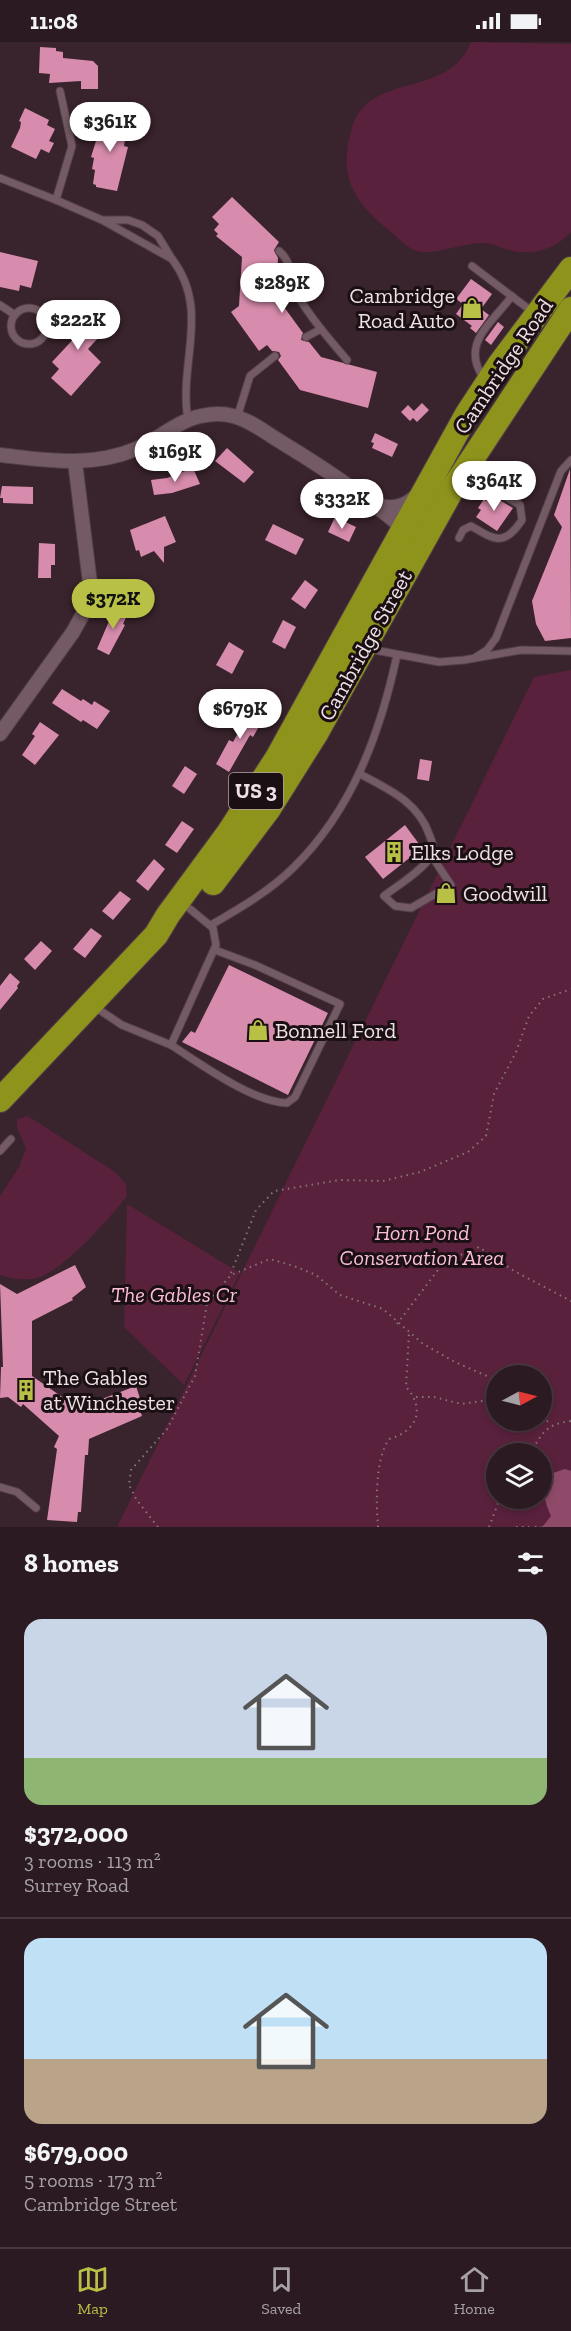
<!DOCTYPE html>
<html lang="en">
<head>
<meta charset="utf-8">
<style>
  body { margin:0; font-family:"Zilla Slab",serif; background:#37272e; color:#f1f3f6; height:100vh; display:flex; flex-direction:column; font-size:22px; white-space:nowrap }
  * { box-sizing:border-box; margin:0 }
  p { font-size:20px; color:#a6a1a5 }
  .icon { flex:none; width:33px; height:33px; fill:none; stroke:currentColor; stroke-width:2; stroke-linecap:round; stroke-linejoin:round }
  .map { position:relative; height:1485px; overflow:hidden }
  .details { display:flex; flex-direction:column; background:#2b1a21; flex:1 }
  .details>* { flex:none }
  .needle { width:39px; rotate:83deg }
  .controls { position:absolute; left:486px; top:1323px; display:grid; gap:12px }
  .controls a { display:grid; place-items:center; width:66px; height:66px; border-radius:50%; background:#2b1a21; box-shadow:0 3px 9px #0003,0 0 0 2px #47383f; font-size:30px }
  .price { position:absolute; translate:-50% -51px; padding:0 14px; border-radius:21px; background:#fff; color:#222; font-size:20px; line-height:39px; filter:drop-shadow(0 2px 3px #0008) }
  .price::after { content:''; position:absolute; left:50%; top:36px; width:18px; height:14px; margin-left:-9px; background:inherit; clip-path:polygon(0 0,100% 0,50% 100%) }
  .price.active { background:#b9c046; color:#111 }
  ul { padding:0; list-style:none }
  li { display:grid; align-content:center; gap:12px; height:318px; padding:0 24px }
  li+li { border-top:2px solid #47383f }
  li span { display:grid; place-items:center; height:186px; border-radius:18px; color:#555 }
  li>.icon { margin-inline-start:auto }
  span .icon { width:108px; height:108px; fill:#fffc; stroke-width:1 }
  li b { font-size:26px }
  h2 { display:flex; justify-content:space-between; align-items:center; height:72px; padding:0 24px; font-size:26px }
  .status { display:flex; justify-content:space-between; align-items:center; height:42px; padding:0 30px; background:#2b1a21; direction:ltr }
  .status svg { height:16px; fill:currentColor }
  .tabs { display:flex; justify-content:space-around; align-items:center; height:84px; border-top:2px solid #47383f; background:#2b1a21; font-size:16px; color:#a6a1a5 }
  .tabs a { display:grid; justify-items:center; gap:3px }
  .tabs .active { color:#b9c046 }
  .map>svg:first-child { display:block }
  .green { fill:#59213c; fill-rule:evenodd }
  .water { fill:#8f4a6a }
  .building { fill:#d88cad }
  .lines { fill:none; stroke-linecap:round; stroke-linejoin:round }
  .lane-casing { stroke:#513f47; stroke-width:9 }
  .street-casing { stroke:#513f47; stroke-width:16 }
  .highway-casing { stroke:#513f47; stroke-width:26 }
  .path { stroke:#87757c; stroke-width:2; stroke-dasharray:1.5 4.5; stroke-linecap:butt }
  .lane { stroke:#735a64; stroke-width:7 }
  .street { stroke:#735a64; stroke-width:14 }
  .highway { stroke:#8e941b; stroke-width:24 }
  .labels { text-anchor:middle; stroke-width:6; stroke-linejoin:round; paint-order:stroke }
  .shield { fill:#1a1014; stroke:#afa2a6; stroke-width:1.5 }
  .shield-label { font-size:21px; font-weight:bold; fill:#efe0e5 }
  .poi-label { font-size:22px; fill:#efe0e5; stroke:#1a1014; text-anchor:start }
  .street-label { font-size:22px; fill:#efe0e5; stroke:#1a1014 }
  .park-label { font-size:22px; font-style:italic; fill:#fbbdd7; stroke:#1a1014 }
</style>
</head>
<body>
<div class="status"><b>11:08</b><svg viewBox="0 0 49 12"><path d="M0 12V9h3v3zM5 12V6h3v6zM10 12V3h3v9zM15 12V0h3v12zM26 1h20v11H26zM47 4h2v5h-2z"/></svg></div>
<div class="map">
<svg width="571" height="1485" viewBox="0 0 571 1485">
  <rect width="100%" height="100%" fill="#39232c"/>
  <g class="green">
    <path d="M471,0L571,2V190C557,205 539,212 518,210C506,209 495,201 483,201C464,201 437,212 421,210C409,208 400,198 391,190C355,161 338,137 351,89C367,27 448,59 471,0Z"/>
    <path d="M571,628V1485H117L534,635ZM496,1334H542V1378H496ZM496,1412H542V1456H496Z"/>
    <path d="M28,1074L115,1130L126,1142L127,1154C110,1176 63,1229 37,1236C26,1239 10,1237 0,1233V1154L19,1125L26,1107L17,1085V1077Z"/>
    <polygon points="127,1162 240,1231 184,1343 124,1285"/>
  </g>
  <path class="water" d="M565,1427L571,1429V1485H539L543,1484L551,1474C544,1458 542,1449 547,1433Z"/>
  <g class="building">
    <polygon points="40,5 56,6 56,9 63,10 63,16 93,19 98,24 98,47 81,47 81,39 49,41 50,32 39,31"/>
    <polygon points="25,66 49,78 47,83 55,87 49,99 54,101 49,111 41,107 36,117 11,105 20,86 21,80 19,79"/>
    <polygon points="104,73 128,78 124,104 128,105 117,149 96,145 96,143 93,142 95,128 92,127 94,116 91,115"/>
    <polygon points="232,155 279,200 274,208 278,216 276,254 303,291 301,298 309,300 321,315 377,330 368,366 300,348 278,318 281,314 279,310 272,309 267,303 259,309 231,270 239,264 242,215 216,194 218,192 214,188 219,182 212,175"/>
    <polygon points="0,210 38,219 31,246 20,243 19,249 0,245"/>
    <polygon points="471,237 492,252 481,267 489,273 476,291 470,286 472,284 456,272 463,262 456,257"/>
    <polygon points="81,260 102,284 99,295 88,307 101,320 71,354 51,336 59,327 52,320 79,291 65,277"/>
    <polygon points="498,280 504,285 491,303 485,298"/>
    <polygon points="422,361 429,368 417,380 413,376 410,379 401,370 408,363 414,369"/>
    <polygon points="375,391 398,402 392,415 372,406 374,401 371,400"/>
    <polygon points="227,406 254,430 244,441 215,419"/>
    <polygon points="193,426 200,442 172,451 154,453 151,438 167,436"/>
    <polygon points="570,427 571,596 545,599 536,582 532,559 562,485 554,473"/>
    <polygon points="2,444 33,445 33,462 3,461 3,456 0,456"/>
    <polygon points="491,453 513,466 497,489 476,475 481,468 478,466 484,457 486,459"/>
    <polygon points="165,474 176,500 164,505 164,521 154,509 141,515 139,508 136,509 130,488"/>
    <polygon points="335,475 356,485 349,500 328,490"/>
    <polygon points="273,482 304,497 296,513 265,498"/>
    <polygon points="39,501 55,502 55,523 51,523 51,536 38,536"/>
    <polygon points="305,538 318,548 305,567 291,557"/>
    <polygon points="116,563 129,569 123,582 125,583 109,613 97,607"/>
    <polygon points="283,578 296,585 285,607 272,600"/>
    <polygon points="229,600 244,609 232,632 216,623"/>
    <polygon points="62,647 81,659 83,657 92,663 94,659 110,669 97,687 83,678 81,680 52,661"/>
    <polygon points="252,666 265,674 253,695 250,693 229,730 216,722 229,698 233,700"/>
    <polygon points="40,680 59,693 35,723 22,713 35,694 32,692"/>
    <polygon points="420,717 432,719 429,739 417,737"/>
    <polygon points="185,724 197,732 184,752 172,744"/>
    <polygon points="182,779 194,787 177,811 165,803"/>
    <polygon points="405,783 422,806 383,837 365,815"/>
    <polygon points="154,817 165,827 148,849 136,839"/>
    <polygon points="120,849 131,857 113,878 102,869"/>
    <polygon points="91,886 102,894 85,916 73,907"/>
    <polygon points="41,899 52,909 35,928 24,917"/>
    <polygon points="229,923 328,971 288,1053 182,1000 191,989 195,991"/>
    <polygon points="10,931 20,940 17,944 18,946 0,968 0,944"/>
    <polygon points="75,1223 86,1245 72,1256 73,1258 32,1279 32,1334 78,1366 136,1344 144,1369 141,1371 142,1374 89,1397 88,1413 85,1413 81,1470 78,1470 77,1480 47,1478 57,1407 54,1405 59,1394 23,1362 21,1365 8,1355 0,1356 1,1325 3,1325 0,1242 17,1252"/>
  </g>
  <g class="lines">
    <defs>
      <g id="lane">
        <polyline points="0,136 56,158 72,104 60,49"/>
        <polyline points="56,158 102,178 128,178 142,183 158,194 172,217 102,178"/>
        <path d="M279,209C295,223 287,235 296,251C310,275 329,297 347,318"/>
        <path d="M172,217C211,268 178,321 188,378"/>
        <polyline points="472,224 534,271"/>
        <polyline points="0,263 15,273"/>
        <circle cx="29" cy="284" r="18"/>
        <polyline points="306,295 321,287"/>
        <path d="M485,338C459,303 490,283 512,254"/>
        <polyline points="237,376 250,334 275,314"/>
        <path d="M459,496L463,488L471,484C495,498 504,505 522,478L520,463L494,448L493,441L499,430"/>
        <polyline points="369,607 439,620 464,618 521,608 571,609"/>
        <polyline points="476,615 487,608 496,596 561,429 571,418"/>
        <path d="M360,732C388,747 418,760 429,792C432,799 435,807 431,814C423,828 397,844 384,854L395,864L411,866L451,843L431,813"/>
        <path d="M211,883C240,866 270,849 294,825C352,768 380,692 397,613"/>
        <polyline points="95,965 122,983 171,1003 216,903 213,886 190,867"/>
        <path d="M171,1003C201,1022 252,1060 287,1061L295,1055L340,962L255,923L215,908"/>
        <polyline points="0,1109 11,1097"/>
        <polyline points="0,1445 17,1450 36,1466"/>
      </g>
      <g id="street">
        <path d="M0,413C46,418 91,426 136,407C158,398 177,379 201,374C210,372 223,371 233,374C250,378 266,391 281,400C324,426 366,454 404,487"/>
        <path d="M377,463C392,468 405,465 416,454"/>
        <polyline points="0,692 73,590 84,570 90,541 75,420"/>
      </g>
      <g id="highway">
        <polyline points="213,841 268,768 317,690 453,446 571,267"/>
        <polyline points="0,1058 156,893 168,873 229,790 277,716 467,372 499,323 571,227"/>
      </g>
    </defs>
    <use href="#lane" class="lane-casing"/>
    <use href="#street" class="street-casing"/>
    <use href="#highway" class="highway-casing"/>
    <g class="path">
      <polyline points="231,1231 256,1168 274,1149 340,1138 383,1139 420,1130 468,1110 486,1094 494,1052 516,1010 529,974 543,957 571,947"/>
      <polyline points="397,1282 444,1220 479,1205 514,1229 571,1259"/>
      <polyline points="416,1355 434,1355 461,1362 496,1357"/>
      <polyline points="542,1375 551,1382"/>
      <path d="M530,1412C542,1391 546,1382 571,1379"/>
      <polyline points="158,1485 136,1457 129,1443 131,1428 167,1387 195,1334 207,1261 231,1233 270,1217 294,1224 316,1233 340,1253 383,1267 422,1301 455,1320 496,1338"/>
      <path d="M378,1485C376,1460 375,1418 389,1397C417,1389 426,1367 406,1345L409,1291"/>
      <polyline points="489,1485 500,1456"/>
      <polyline points="516,1485 529,1485"/>
      <polyline points="535,1485 540,1484"/>
    </g>
    <use href="#lane" class="lane"/>
    <use href="#street" class="street"/>
    <use href="#highway" class="highway"/>
  </g>
  <defs>
    <symbol id="shop-bare" viewBox="-9 -9 18 18"><path d="M-5-2.5h2.3a2.7 3.5 0 0 1 5.4 0H5L5.5 6h-11ZM-1.5-2.5h3a1.5 2.3 0 0 0-3 0Z" fill="#b9c046" stroke="#1a1014" stroke-width="2.5" paint-order="stroke"/></symbol>
    <symbol id="building-bare" viewBox="-9 -9 18 18"><path d="M-4-6H4V6H1V3H-1V6H-4ZM-2.5-4.3h1.7v1.8h-1.7ZM.8-4.3h1.7v1.8H.8ZM-2.5-1h1.7V.8h-1.7ZM.8-1h1.7V.8H.8Z" fill="#b9c046" stroke="#1a1014" stroke-width="2.5" paint-order="stroke"/></symbol>
  </defs>
  <g fill-rule="evenodd">
    <use href="#shop-bare" x="457" y="251" width="30" height="30"/>
    <use href="#building-bare" x="379" y="795" width="30" height="30"/>
    <use href="#shop-bare" x="431" y="836" width="30" height="30"/>
    <use href="#shop-bare" x="243" y="973" width="30" height="30"/>
    <use href="#building-bare" x="11" y="1333" width="30" height="30"/>
  </g>
  <g class="labels">
    <rect class="shield" x="229" y="731" width="54" height="36" rx="4.5"/>
    <g class="shield-label">
      <text x="256" y="756">US 3</text>
    </g>
    <g class="poi-label">
      <text x="455" y="261" text-anchor="end">Cambridge<tspan x="455" dy="25">Road Auto</tspan></text>
      <text x="411" y="818">Elks Lodge</text>
      <text x="463" y="859">Goodwill</text>
      <text x="275" y="996">Bonnell Ford</text>
      <text x="43" y="1343">The Gables<tspan x="43" dy="25">at Winchester</tspan></text>
    </g>
    <g class="street-label">
      <text transform="translate(503 324) rotate(-56)" y="8">Cambridge Road</text>
      <text transform="translate(365 603) rotate(-61)" y="8">Cambridge Street</text>
    </g>
    <g class="park-label">
      <text x="422" y="1198">Horn Pond<tspan x="422" dy="25">Conservation Area</tspan></text>
      <text x="174" y="1260">The Gables Cr</text>
    </g>
  </g>
</svg>
<div class="controls">
<a><svg class="needle" viewBox="-14 -14 28 28"><path d="M0-13l5 13h-10z" fill="#e53935"/><path d="M0 13l5-13h-10z" fill="#a6a1a5"/></svg></a>
<a><svg class="icon" aria-label="layers" viewBox="0 0 24 24"><path d="M12 4l9 5-9 5-9-5zM3 14l9 5 9-5"/></svg></a>
</div>
<b class="price" style="left:110px;top:111px">$361K</b>
<b class="price" style="left:282px;top:272px">$289K</b>
<b class="price" style="left:78px;top:309px">$222K</b>
<b class="price" style="left:175px;top:441px">$169K</b>
<b class="price" style="left:494px;top:470px">$364K</b>
<b class="price" style="left:342px;top:488px">$332K</b>
<b class="price active" style="left:113px;top:588px">$372K</b>
<b class="price" style="left:240px;top:698px">$679K</b>
</div>
<section class="details">
<h2>8 homes<svg class="icon" aria-label="filters" viewBox="0 0 24 24"><path d="M4 7h16M4 17h16"/><circle cx="9" cy="7" r="2"/><circle cx="15" cy="17" r="2"/></svg></h2>
<ul>
<li><span style="background:linear-gradient(#c9d6e8 75%,#8fb573 0)"><svg class="icon" aria-label="home" viewBox="0 0 24 24"><path d="M3 11l9-7 9 7M6 9v11h12V9"/></svg></span><div><b>$372,000</b><p>3 rooms · 113 m²</p><p>Surrey Road</p></div></li>
<li><span style="background:linear-gradient(#bfe0f5 65%,#b9a48a 0)"><svg class="icon" aria-label="home" viewBox="0 0 24 24"><path d="M3 11l9-7 9 7M6 9v11h12V9"/></svg></span><div><b>$679,000</b><p>5 rooms · 173 m²</p><p>Cambridge Street</p></div></li>
</ul>
</section>
<nav class="tabs">
<a class="active"><svg class="icon" aria-label="map" viewBox="0 0 24 24"><path d="M3 6l6-2 6 2 6-2v14l-6 2-6-2-6 2zM9 4v14M15 6v14"/></svg>Map</a>
<a><svg class="icon" aria-label="saved" viewBox="0 0 24 24"><path d="M7 4h10v16l-5-4-5 4z"/></svg>Saved</a>
<a><svg class="icon" aria-label="home" viewBox="0 0 24 24"><path d="M3 11l9-7 9 7M6 9v11h12V9"/></svg>Home</a>
</nav>
</body>
</html>
